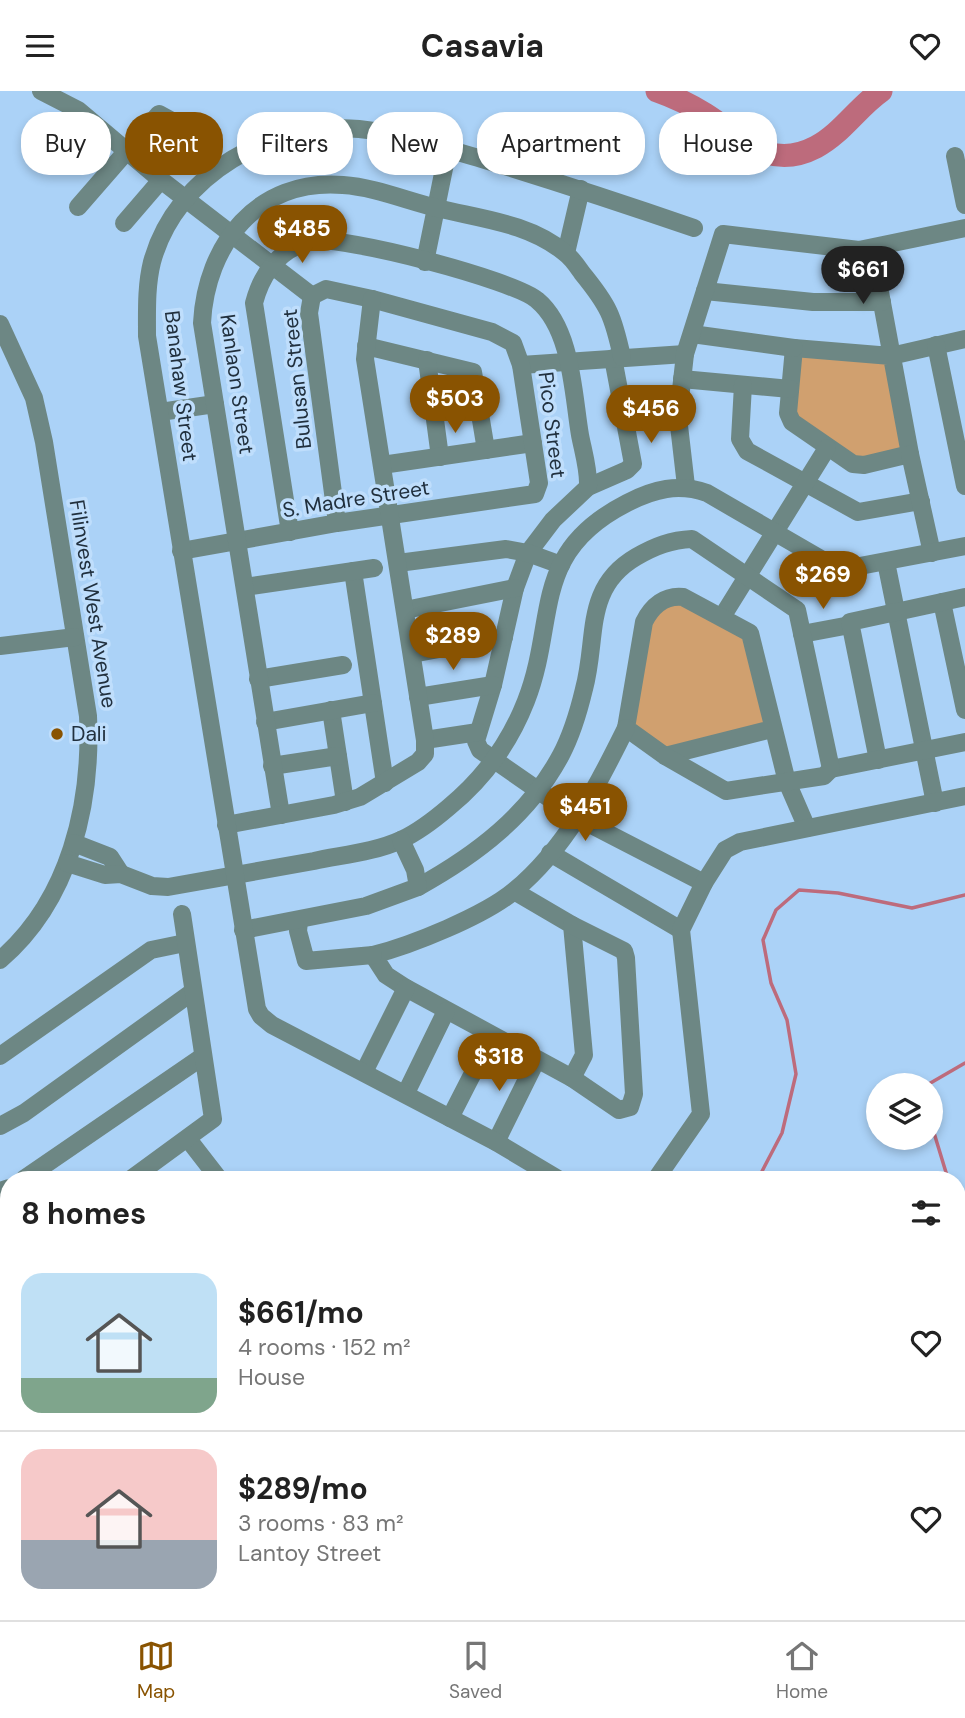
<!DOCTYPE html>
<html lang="en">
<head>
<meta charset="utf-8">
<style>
  body { margin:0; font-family:"DM Sans",sans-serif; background:#f2f2f2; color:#222; height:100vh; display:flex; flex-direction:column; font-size:26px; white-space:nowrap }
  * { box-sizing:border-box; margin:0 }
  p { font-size:23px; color:#767676 }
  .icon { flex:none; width:38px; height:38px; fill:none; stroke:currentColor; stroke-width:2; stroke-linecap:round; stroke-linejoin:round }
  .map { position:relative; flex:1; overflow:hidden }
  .panel { position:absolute; left:0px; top:1080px; width:966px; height:450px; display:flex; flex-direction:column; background:#fff; border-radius:28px 28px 0 0; box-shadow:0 4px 10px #0003 }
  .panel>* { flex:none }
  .hud { position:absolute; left:21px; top:21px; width:924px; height:63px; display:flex; gap:14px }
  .fabs { position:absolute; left:866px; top:982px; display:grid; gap:14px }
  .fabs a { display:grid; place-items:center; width:77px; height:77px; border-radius:50%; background:#fff; box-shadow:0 4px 10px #0003; font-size:35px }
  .price { position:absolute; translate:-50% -60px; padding:0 16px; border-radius:24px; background:#895301; color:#fff; font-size:23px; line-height:46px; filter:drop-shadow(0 2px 4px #0008) }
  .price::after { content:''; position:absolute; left:50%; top:42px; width:21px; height:16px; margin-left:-10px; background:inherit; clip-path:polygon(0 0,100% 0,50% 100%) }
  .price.selected { background:#222; color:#fff }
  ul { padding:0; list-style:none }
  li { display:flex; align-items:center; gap:21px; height:175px; padding:0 21px }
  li+li { border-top:2px solid #e0e0e0 }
  li span { display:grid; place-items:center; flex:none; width:196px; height:140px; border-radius:21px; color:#555 }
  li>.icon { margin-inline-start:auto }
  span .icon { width:84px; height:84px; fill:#fffc; stroke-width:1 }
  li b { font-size:30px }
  h2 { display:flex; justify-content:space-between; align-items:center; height:84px; padding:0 21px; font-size:30px }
  .chip { padding:0 24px; border-radius:28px; background:#fff; box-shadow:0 4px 10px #0003; font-size:24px; line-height:63px }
  .chip.selected { background:#895301; color:#fff }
  header { display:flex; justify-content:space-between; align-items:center; height:91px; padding:0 21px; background:#fff; font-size:32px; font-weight:700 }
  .tab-bar { display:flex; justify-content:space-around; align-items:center; height:98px; border-top:2px solid #e0e0e0; background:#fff; font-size:19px; color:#767676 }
  .tab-bar a { display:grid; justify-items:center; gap:4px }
  .tab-bar .selected { color:#895301 }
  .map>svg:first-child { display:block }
  .green { fill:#d0a06f }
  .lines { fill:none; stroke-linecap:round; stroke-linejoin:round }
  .stream { stroke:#bd6b7c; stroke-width:3.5 }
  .river { stroke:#bd6b7c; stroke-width:23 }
  .minor { stroke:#6d8784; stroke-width:18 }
  .poi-dot { fill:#895301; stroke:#bfdefc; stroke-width:2.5 }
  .labels { text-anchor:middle; stroke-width:7; stroke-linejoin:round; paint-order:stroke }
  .street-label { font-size:21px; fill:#21303e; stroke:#bfdefc }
  .poi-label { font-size:21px; fill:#21303e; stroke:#bfdefc; text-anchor:start }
</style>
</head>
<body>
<header><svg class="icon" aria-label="menu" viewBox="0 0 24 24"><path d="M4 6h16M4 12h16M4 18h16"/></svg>Casavia<svg class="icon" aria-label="heart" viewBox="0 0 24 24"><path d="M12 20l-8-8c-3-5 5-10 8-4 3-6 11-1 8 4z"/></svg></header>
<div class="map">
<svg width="965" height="1529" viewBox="0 0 965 1529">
  <rect width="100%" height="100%" fill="#abd2f7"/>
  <g class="green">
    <polygon points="797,261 891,265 909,359 862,370 792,321"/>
    <polygon points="672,505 750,542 772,635 665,665 626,637 644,531"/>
  </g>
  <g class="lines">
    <g class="stream">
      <polyline points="927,994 965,972"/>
      <polyline points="931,1032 948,1088"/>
      <polyline points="758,1088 782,1042 796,983 787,929 771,892 763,849 776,819 799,799 838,802 912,817 965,804"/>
      <polyline points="957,1118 965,1144"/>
      <polyline points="957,1154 965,1146"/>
      <polyline points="465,1529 479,1521"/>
    </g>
    <path class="river" d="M657,0C674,6 689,13 705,23C742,46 768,81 816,56C841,43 858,16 881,0"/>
    <g class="minor">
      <polyline points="41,0 78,19 161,89 312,205"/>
      <polyline points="955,65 965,114"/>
      <polyline points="78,116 159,23 170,29 219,76"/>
      <polyline points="124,132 161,89"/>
      <polyline points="872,158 910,363 864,374 853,373 792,331 788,322 794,257 891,265 965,248"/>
      <polyline points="566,162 581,98"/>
      <polyline points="425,171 448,58"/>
      <polyline points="705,200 813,211 882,211"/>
      <path d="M0,233L34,307L44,351L88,625C92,713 70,809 0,869"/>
      <polyline points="692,243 794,257"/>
      <polyline points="936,254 965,395"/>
      <polyline points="366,255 473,281 486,359"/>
      <polyline points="613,267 633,373 627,379 588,396 553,429 528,462 515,497 493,594 476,650 480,659 578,727 704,792"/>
      <polyline points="427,269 440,366"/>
      <polyline points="521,274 685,263"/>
      <polyline points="682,288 790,298"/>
      <polyline points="743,294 740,348 747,360 858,421 921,410"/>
      <polyline points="160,321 215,313"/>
      <polyline points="910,363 932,462"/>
      <polyline points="382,374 533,352"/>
      <polyline points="686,395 678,326 685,263 723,143 859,159 965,137"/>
      <path d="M290,441L254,212C262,182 280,157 312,150C342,144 514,189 537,209C572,238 573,303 580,344C583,360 589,379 588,396"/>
      <polyline points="181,460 337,432 535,403 539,392 521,274 513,252 492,241 372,208 326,198 312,205 309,222 337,432"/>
      <polyline points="886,471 935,712"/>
      <polyline points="398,472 506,458 528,462 561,474"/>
      <polyline points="353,480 385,692"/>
      <polyline points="245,496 374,477"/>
      <polyline points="942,511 965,619"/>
      <polyline points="405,519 515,497"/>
      <polyline points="722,526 827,357"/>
      <polyline points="802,543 850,534"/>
      <polyline points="0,555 75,546"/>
      <polyline points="412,563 504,546"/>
      <polyline points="258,588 343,574"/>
      <polyline points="418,606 493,594"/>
      <polyline points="331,619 345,711"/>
      <polyline points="265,631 373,612"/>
      <path d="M772,638L665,665L626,637L644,531C652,515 665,504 683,506L750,542L787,691L807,737"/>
      <polyline points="425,649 478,641"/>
      <polyline points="878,669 850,531 965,506"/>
      <polyline points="272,675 338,665"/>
      <polyline points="831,678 965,651"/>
      <path d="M281,724L202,232C206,154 257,87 343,94C375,96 410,111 441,118C483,128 531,133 565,162C572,167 577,175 582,182C609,215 613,225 622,266"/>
      <polyline points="226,734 334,714 360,706 418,671 425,663 425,649 365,268 372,208"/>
      <polyline points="74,752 110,766 121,783"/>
      <polyline points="550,762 681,839"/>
      <path d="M67,772L105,784L121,783L152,795L168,796C216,787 265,779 314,770C342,764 375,761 401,749C418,741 435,728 449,716C483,688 510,651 526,610C558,528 529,462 627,412C654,398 678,392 707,402L833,475L844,478L965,455"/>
      <path d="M418,796C476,764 529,724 561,664C571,645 579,619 584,598C598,547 583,497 636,466C655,455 671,449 692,448L797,519L831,678L824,685L726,700L665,665"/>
      <path d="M514,800L572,834L584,964L572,987L406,897L386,884L373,864C412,854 484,825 514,800C566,757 597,696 626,637"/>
      <polyline points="299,830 298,840 306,870 373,864"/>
      <polyline points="572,834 624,860 626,867 634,1003 630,1016 619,1019 572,987"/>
      <polyline points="243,839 366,815 418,796 415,779 401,749"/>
      <polyline points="0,965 151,859 185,852"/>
      <polyline points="364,981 406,897"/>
      <polyline points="406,1002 446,920"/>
      <polyline points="450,1027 492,945"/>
      <polyline points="0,1035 24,1022 191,902"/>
      <polyline points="188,1048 219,1088"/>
      <polyline points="496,1051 536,970"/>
      <polyline points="24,1088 202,966"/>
      <polyline points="131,1088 213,1028 182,823"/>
      <path d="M558,1088L496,1051L272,934L261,925L257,918L147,245C147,220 146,195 152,171C176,83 272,30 359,38C400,42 443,57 482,68C554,90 624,113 694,137"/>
      <polyline points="656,1088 701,1023 681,839 704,792 725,759 740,751 965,705"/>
      <polyline points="0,1100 9,1097"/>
      <polyline points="0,1174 9,1169"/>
      <polyline points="0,1305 9,1317"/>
      <polyline points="0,1392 3,1396"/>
      <polyline points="0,1448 9,1446"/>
      <polyline points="52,1521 56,1529"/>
      <polyline points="156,1521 161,1529"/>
      <polyline points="338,1521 344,1529"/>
      <polyline points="85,1529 105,1521"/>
      <polyline points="188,1529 199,1521"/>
      <polyline points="292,1529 303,1521"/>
    </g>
  </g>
  <circle class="poi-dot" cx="57" cy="643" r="7"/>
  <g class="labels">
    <g class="street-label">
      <text transform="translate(297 288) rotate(-96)" y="7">Bulusan Street</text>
      <text transform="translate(237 293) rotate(82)" y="7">Kanlaon Street</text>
      <text transform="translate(181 295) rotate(83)" y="7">Banahaw Street</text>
      <text transform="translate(552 334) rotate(83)" y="7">Pico Street</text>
      <text transform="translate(356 408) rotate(-9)" y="7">S. Madre Street</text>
      <text transform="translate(93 513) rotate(81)" y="7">Filinvest West Avenue</text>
    </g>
    <g class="poi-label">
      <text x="71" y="650">Dali</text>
    </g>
  </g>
</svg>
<div class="fabs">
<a><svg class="icon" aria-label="layers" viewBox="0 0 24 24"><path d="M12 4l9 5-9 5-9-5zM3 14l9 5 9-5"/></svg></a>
</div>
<b class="price" style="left:302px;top:174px">$485</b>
<b class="price selected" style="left:863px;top:215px">$661</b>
<b class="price" style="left:455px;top:344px">$503</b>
<b class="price" style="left:651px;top:354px">$456</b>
<b class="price" style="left:823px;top:520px">$269</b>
<b class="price" style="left:453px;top:581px">$289</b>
<b class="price" style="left:585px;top:752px">$451</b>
<b class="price" style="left:499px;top:1002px">$318</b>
<div class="hud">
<a class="chip">Buy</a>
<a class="chip selected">Rent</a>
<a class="chip">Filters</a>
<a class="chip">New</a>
<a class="chip">Apartment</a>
<a class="chip">House</a>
</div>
<section class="panel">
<h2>8 homes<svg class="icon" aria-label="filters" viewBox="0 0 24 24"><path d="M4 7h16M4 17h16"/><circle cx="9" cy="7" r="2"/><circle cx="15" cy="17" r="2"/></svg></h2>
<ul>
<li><span style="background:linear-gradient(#bfe0f5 75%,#7fa58c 0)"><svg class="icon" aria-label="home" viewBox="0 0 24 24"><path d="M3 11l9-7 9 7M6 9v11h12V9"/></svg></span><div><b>$661/mo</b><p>4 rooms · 152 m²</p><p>House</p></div><svg class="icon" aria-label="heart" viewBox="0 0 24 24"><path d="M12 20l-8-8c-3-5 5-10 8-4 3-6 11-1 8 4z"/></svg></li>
<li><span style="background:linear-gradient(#f6c9c9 65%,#9aa5b1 0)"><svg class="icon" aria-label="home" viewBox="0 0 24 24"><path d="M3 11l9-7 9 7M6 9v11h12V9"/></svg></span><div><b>$289/mo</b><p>3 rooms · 83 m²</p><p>Lantoy Street</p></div><svg class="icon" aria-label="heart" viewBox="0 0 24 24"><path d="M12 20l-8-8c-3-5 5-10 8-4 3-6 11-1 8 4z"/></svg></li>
</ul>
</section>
</div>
<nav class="tab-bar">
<a class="selected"><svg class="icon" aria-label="map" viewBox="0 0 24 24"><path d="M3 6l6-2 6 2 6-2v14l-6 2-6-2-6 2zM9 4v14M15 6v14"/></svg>Map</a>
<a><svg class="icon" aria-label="saved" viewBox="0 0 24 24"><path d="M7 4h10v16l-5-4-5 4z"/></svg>Saved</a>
<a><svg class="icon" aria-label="home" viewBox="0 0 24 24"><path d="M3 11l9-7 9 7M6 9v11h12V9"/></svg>Home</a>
</nav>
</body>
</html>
